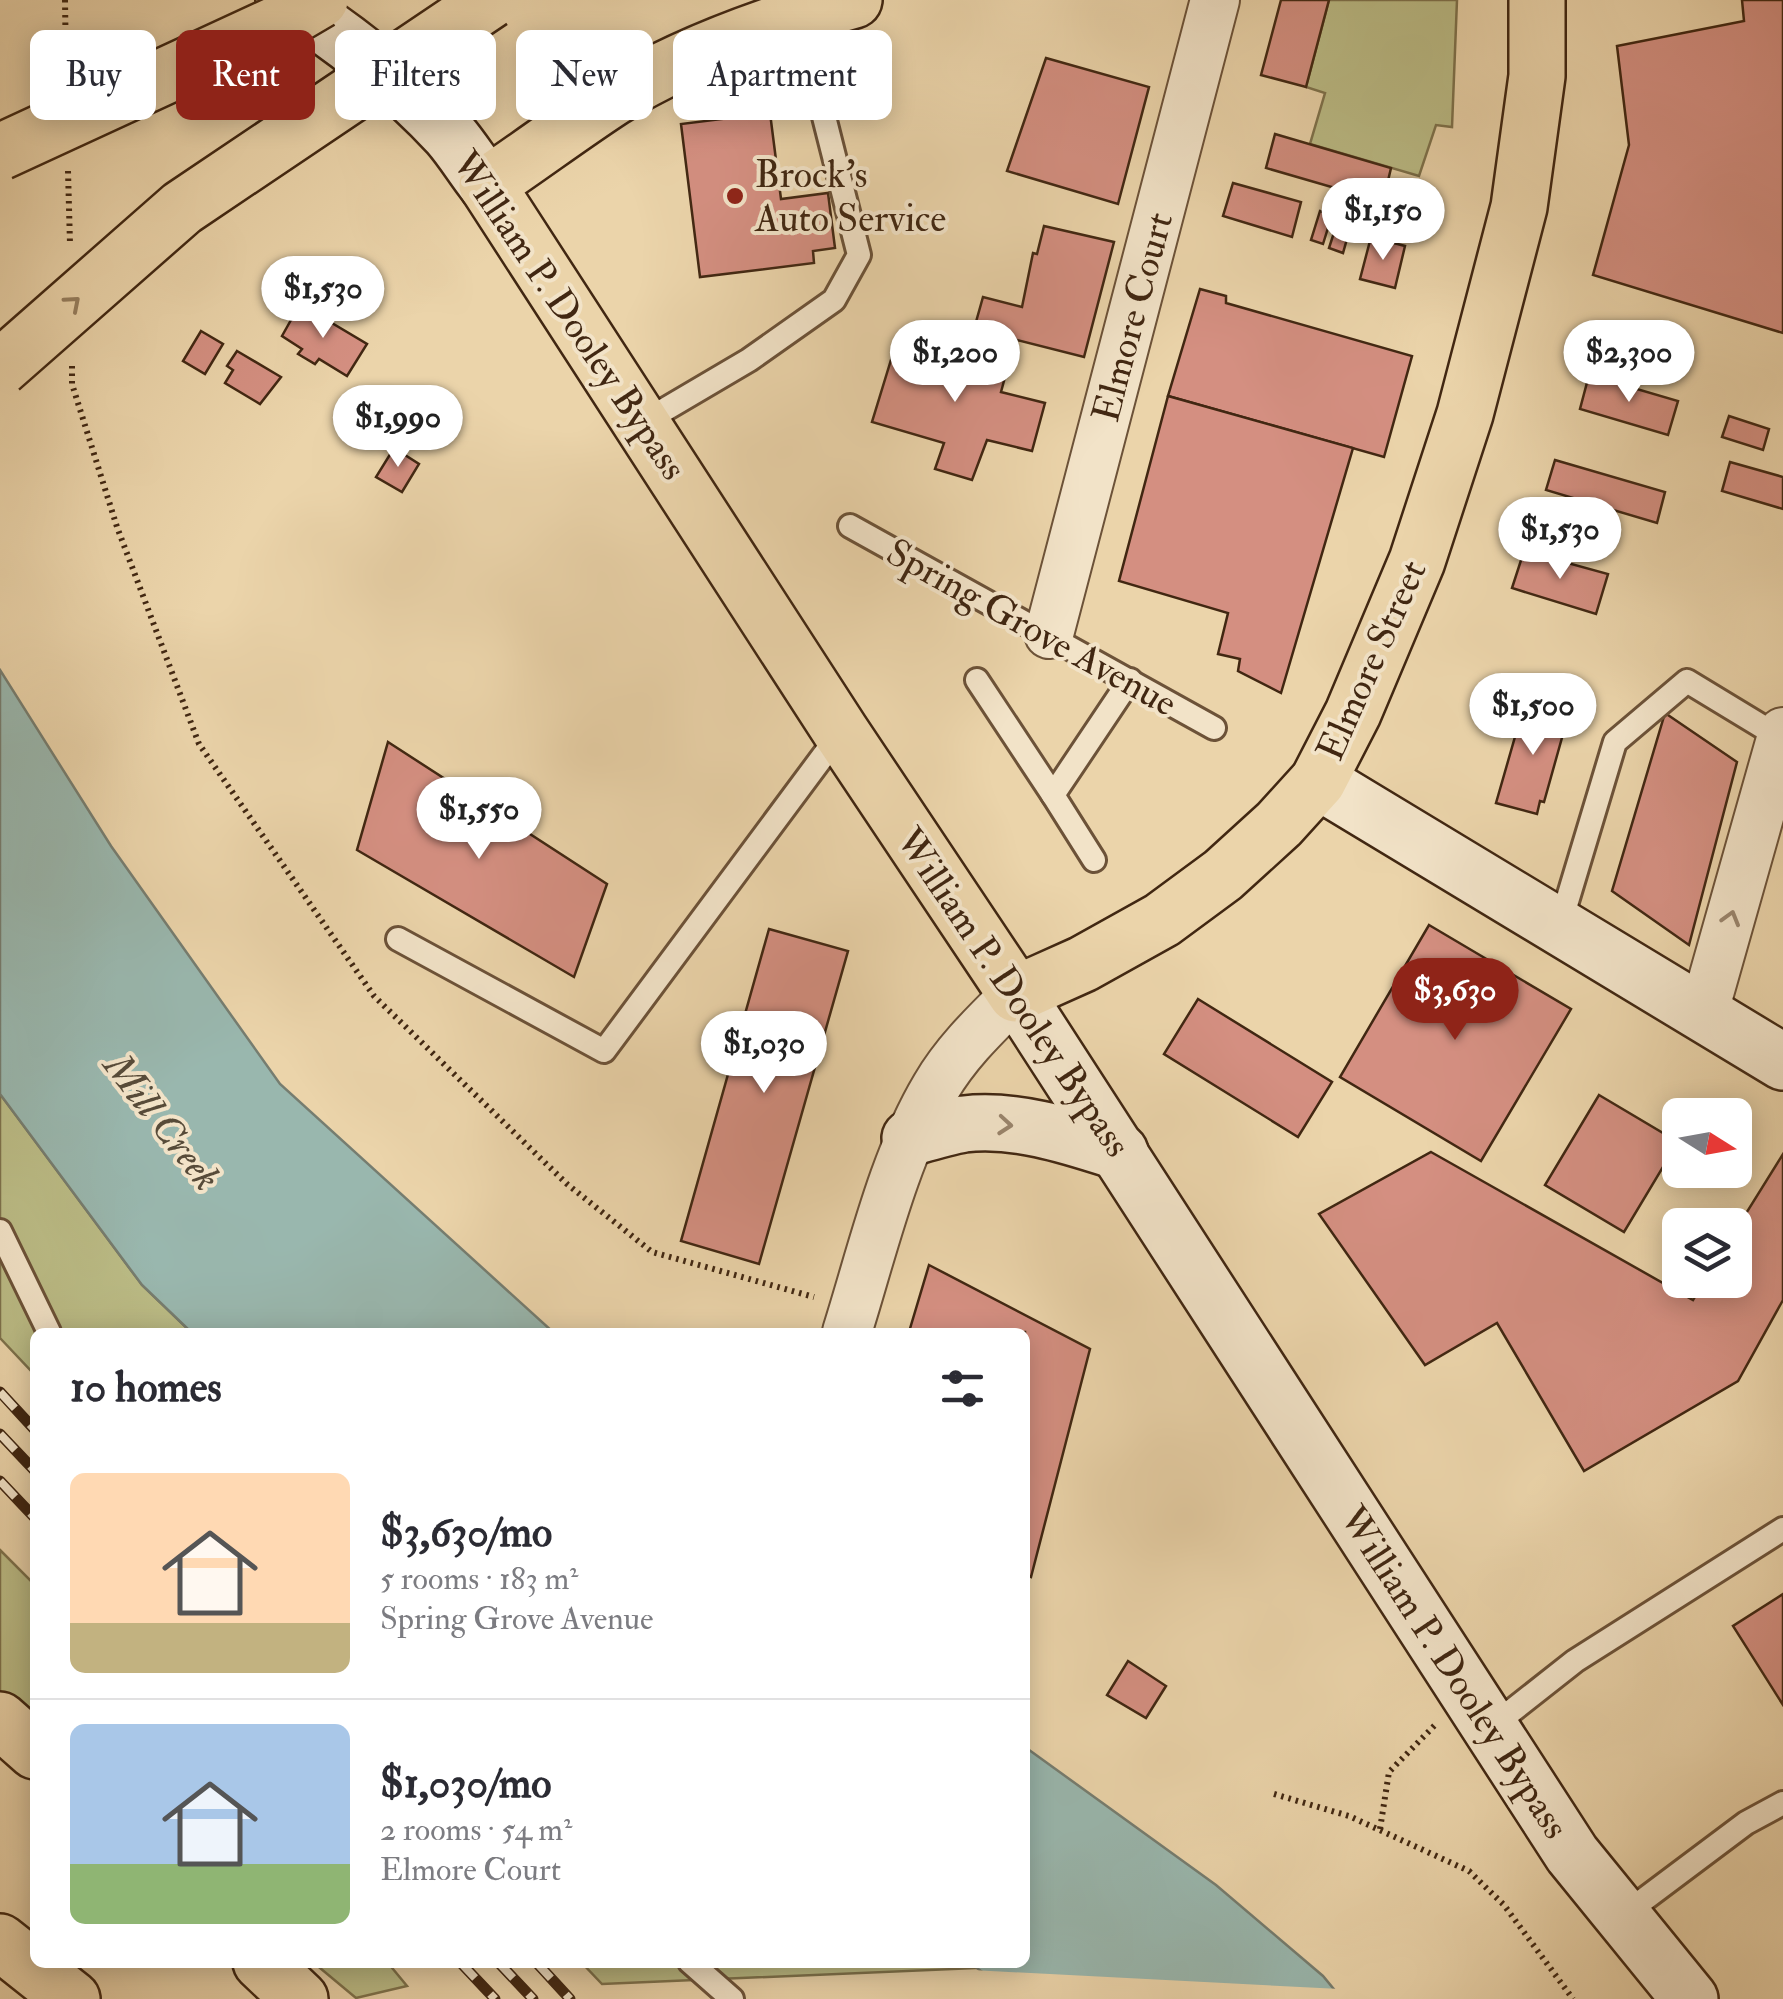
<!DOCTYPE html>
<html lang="en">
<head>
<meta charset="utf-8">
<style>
  body { margin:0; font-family:"IM FELL Double Pica",serif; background:#f2f2f3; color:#2b2b33; height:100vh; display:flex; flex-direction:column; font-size:38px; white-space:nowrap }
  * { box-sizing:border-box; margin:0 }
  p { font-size:32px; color:#7c7c81 }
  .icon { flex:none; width:55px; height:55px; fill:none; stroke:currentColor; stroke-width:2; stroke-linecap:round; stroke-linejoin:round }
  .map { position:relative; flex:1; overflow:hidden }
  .panel { position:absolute; left:30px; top:1328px; width:1000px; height:640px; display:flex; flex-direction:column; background:#fff; border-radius:15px; box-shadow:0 5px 25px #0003 }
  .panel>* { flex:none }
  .banner { position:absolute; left:30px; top:30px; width:1000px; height:90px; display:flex; gap:20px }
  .needle { width:65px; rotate:101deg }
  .tools { position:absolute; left:1662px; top:1098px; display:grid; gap:20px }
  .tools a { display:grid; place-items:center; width:90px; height:90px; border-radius:15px; background:#fff; box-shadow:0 5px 25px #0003; font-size:50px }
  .price { position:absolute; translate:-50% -85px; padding:0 22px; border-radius:35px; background:#fff; color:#222; font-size:32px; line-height:65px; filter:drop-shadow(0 2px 5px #0008) }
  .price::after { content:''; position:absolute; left:50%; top:60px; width:30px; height:22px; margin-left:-15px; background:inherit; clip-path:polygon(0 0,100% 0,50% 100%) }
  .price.active { background:#8f2418; color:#fff }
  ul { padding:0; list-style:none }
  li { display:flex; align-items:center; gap:30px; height:250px; padding:0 40px }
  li+li { border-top:2px solid #e1e1e2 }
  li span { display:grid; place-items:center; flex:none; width:280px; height:200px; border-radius:15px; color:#555 }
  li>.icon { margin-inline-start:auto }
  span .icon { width:120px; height:120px; fill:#fffc; stroke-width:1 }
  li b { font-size:42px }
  h2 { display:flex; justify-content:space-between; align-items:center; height:120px; padding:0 40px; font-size:42px }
  .chip { padding:0 35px; border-radius:15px; background:#fff; box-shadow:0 5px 25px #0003; font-size:35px; line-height:90px }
  .chip.active { background:#8f2418; color:#fff }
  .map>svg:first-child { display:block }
  .green { fill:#bbbc86; stroke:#7e724c; stroke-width:2.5 }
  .water { fill:#99b7ae; stroke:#767d70; stroke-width:2.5 }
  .pier { fill:#ebd4aa }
  .building { fill:#d48f81; stroke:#412712; stroke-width:2.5 }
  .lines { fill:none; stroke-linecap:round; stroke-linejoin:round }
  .lane-casing { stroke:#6c5238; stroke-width:28 }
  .street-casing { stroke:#6c5238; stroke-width:52 }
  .secondary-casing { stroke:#412712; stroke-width:60 }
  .primary-casing { stroke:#412712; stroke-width:60 }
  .highway-casing { stroke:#412712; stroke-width:60 }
  .path { stroke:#412712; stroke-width:6; stroke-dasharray:2.5 5; stroke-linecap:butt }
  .lane { stroke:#f2e3c8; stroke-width:22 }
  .street { stroke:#f2e3c8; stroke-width:48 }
  .secondary { stroke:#f2e3c8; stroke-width:55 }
  .primary { stroke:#ebd4aa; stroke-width:55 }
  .highway { stroke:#ebd4aa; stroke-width:55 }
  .rail-casing { stroke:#412712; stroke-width:11 }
  .rail { stroke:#f2e3c8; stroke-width:8; stroke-dasharray:22; stroke-linecap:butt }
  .highway-bridge-casing { stroke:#412712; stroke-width:60; stroke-linecap:butt }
  .highway-bridge { stroke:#ebd4aa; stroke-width:55 }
  .oneway { stroke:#967e5e }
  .oneway2 { stroke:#9a856d }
  .poi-dot { fill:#8f2418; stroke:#f2e3c8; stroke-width:4 }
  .labels { text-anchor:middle; stroke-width:8; stroke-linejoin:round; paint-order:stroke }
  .poi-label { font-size:38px; fill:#412712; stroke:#f2e3c8; text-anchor:start }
  .street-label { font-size:38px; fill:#412712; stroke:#f2e3c8 }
  .water-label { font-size:40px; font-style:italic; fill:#574b39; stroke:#f2e3c8 }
</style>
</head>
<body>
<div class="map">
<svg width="1783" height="1999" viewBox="0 0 1783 1999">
  <rect width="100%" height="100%" fill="#ebd4aa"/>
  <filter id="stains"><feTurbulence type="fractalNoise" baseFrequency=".002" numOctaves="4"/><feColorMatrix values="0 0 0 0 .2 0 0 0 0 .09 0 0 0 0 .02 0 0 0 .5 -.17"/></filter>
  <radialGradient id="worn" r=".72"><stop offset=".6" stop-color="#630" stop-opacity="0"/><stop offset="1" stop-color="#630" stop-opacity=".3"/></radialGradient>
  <g class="green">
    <polygon points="1329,0 1457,0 1452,127 1436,125 1419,176 1310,144 1325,93 1306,87"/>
    <polygon points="0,1094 142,1285 191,1332 35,1332 35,1375 0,1338"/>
    <polygon points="0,1550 35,1585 35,1751 0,1714"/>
    <polygon points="970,1962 978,1968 602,1984 582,1963"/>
    <polygon points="314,1963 388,1963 407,1986 356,1998"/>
  </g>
  <g class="water">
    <polygon points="0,670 111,846 280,1084 553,1332 191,1332 142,1285 0,1094"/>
    <polygon points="1025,1747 1216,1885 1323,1976 1342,1999 1019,1999 970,1963 1025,1962"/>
  </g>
  <polygon class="pier" points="972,1970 1340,1989 1347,1999 1011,1999"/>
  <g class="building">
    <polygon points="1281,0 1329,0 1306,87 1261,75"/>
    <polygon points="1742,0 1783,0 1783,333 1593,275 1629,145 1617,46 1744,21"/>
    <polygon points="1046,58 1149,87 1118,204 1007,171"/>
    <polygon points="770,113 781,199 828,193 835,248 813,251 814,263 700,277 681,124"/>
    <polygon points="1275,134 1391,168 1383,202 1266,168"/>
    <polygon points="1233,183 1301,202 1292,237 1223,216"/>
    <polygon points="1383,204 1410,211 1404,232 1377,224"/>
    <polygon points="1320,211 1332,215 1323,244 1311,240"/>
    <polygon points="1339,217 1352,221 1343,253 1329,248"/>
    <polygon points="1044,226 1114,242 1084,357 974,329 983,297 1022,307 1033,253 1037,254"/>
    <polygon points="1371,237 1405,246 1395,288 1360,279"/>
    <polygon points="1200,289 1226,296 1226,303 1412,356 1384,457 1168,396"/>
    <polygon points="300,304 367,344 347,376 319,359 315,364 298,354 302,349 282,336"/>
    <polygon points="201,331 223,344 205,374 183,361"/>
    <polygon points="898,337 1008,366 1001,392 1045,403 1032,451 987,440 972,480 935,469 944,443 872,422"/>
    <polygon points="237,351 281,377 260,404 225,383 233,370 227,366"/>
    <polygon points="1589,375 1678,401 1668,435 1580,409"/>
    <polygon points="1168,396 1353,448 1281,693 1238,671 1240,659 1218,654 1228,613 1119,581"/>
    <polygon points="1729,416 1769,429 1763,450 1722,437"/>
    <polygon points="394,448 419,464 402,492 376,477"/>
    <polygon points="1555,460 1665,492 1657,523 1546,490"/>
    <polygon points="1730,462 1783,477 1783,509 1722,491"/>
    <polygon points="1524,551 1608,574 1596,614 1512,588"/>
    <polygon points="1536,699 1566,707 1561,725 1565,727 1544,802 1540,801 1537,814 1496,803 1521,716 1530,715"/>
    <polygon points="1665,713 1737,762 1689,945 1612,891"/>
    <polygon points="388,742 607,884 574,977 357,850"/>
    <polygon points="1429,925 1571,1009 1481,1161 1340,1077"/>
    <polygon points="769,929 848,951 759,1264 681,1241"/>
    <polygon points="1198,999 1332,1082 1298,1137 1164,1054"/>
    <polygon points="1599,1095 1678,1142 1624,1232 1545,1185"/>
    <polygon points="1431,1152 1693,1300 1705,1280 1735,1280 1735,1231 1783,1154 1783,1300 1738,1381 1584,1471 1497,1323 1425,1365 1319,1214"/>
    <polygon points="929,1265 1090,1349 1031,1577 1025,1574 1025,1332 909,1332"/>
    <polygon points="1783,1594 1783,1705 1733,1626"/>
    <polygon points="1128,1661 1166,1686 1146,1718 1107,1695"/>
  </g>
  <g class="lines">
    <defs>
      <g id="lane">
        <polyline points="642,423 749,360 834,300 859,255 799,18"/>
        <polyline points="850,526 1214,728"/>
        <polyline points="977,680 1053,795"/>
        <polyline points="1094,860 1053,795 1130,680"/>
        <polyline points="1559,928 1615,742 1687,681 1781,738"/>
        <polyline points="398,939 604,1051 841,732"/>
        <polyline points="0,1231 49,1332"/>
        <polyline points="1490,1728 1575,1661 1783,1529"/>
        <polyline points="1622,1916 1746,1823 1783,1803"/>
        <polyline points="690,1962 732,1999"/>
      </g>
      <g id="street">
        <polyline points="1049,634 1215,0"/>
        <polyline points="1704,1011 1783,732"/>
        <path d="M847,1332C872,1253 893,1159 936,1087C957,1051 987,1023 1016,994"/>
      </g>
      <g id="secondary">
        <path d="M284,0C341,34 404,85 449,134C463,150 474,169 487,185"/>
        <polyline points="1318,781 1783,1062"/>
        <polyline points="1016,994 1572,1854 1690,1999"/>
        <path d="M910,1138C927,1133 946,1127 964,1124C1017,1118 1070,1136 1120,1152"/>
      </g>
      <path id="primary" d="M854,0C775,22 682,55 613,98C570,126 529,157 487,185L841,732L1016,994L1083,964L1162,920L1223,875L1279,824L1318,781L1353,713L1417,561L1465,414L1519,207L1537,76V0"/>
      <g id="highway">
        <polyline points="0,1720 35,1751"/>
        <polyline points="0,1942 72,1999"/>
        <polyline points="261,1962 300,1999"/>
      </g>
    </defs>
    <use href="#lane" class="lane-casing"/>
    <use href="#street" class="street-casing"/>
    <use href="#secondary" class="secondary-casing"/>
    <use href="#primary" class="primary-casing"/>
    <use href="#highway" class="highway-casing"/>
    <g class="path">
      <polyline points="65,0 66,69"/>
      <polyline points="68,171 70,244"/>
      <polyline points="72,366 72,384 117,527 199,744 374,996 567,1184 652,1252 814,1297"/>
      <polyline points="1274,1794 1349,1816 1469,1871 1504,1905 1573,1999"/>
      <polyline points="1380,1829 1389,1772 1435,1725"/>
    </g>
    <use href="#lane" class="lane"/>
    <use href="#street" class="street"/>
    <use href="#secondary" class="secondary"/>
    <use href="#primary" class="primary"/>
    <use href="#highway" class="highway"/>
    <defs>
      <g id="rail">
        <polyline points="0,1392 35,1430"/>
        <polyline points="0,1434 35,1471"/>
        <polyline points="0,1481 35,1518"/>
        <polyline points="460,1962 495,1999"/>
        <polyline points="498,1962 533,1999"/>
        <polyline points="536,1962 570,1999"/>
      </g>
    </defs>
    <use href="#rail" class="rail-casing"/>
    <use href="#rail" class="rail"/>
    <defs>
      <g id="highway-bridge">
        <polyline points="0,152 286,20 320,0"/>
        <polyline points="0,368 182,208 491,0"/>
      </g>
    </defs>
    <use href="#highway-bridge" class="highway-bridge-casing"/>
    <use href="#highway-bridge" class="highway-bridge"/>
  </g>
  <defs><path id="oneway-chevron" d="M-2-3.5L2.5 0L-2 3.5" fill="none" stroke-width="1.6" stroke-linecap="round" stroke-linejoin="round" transform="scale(2.5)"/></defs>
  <use class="oneway" href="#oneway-chevron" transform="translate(73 303) rotate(-41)"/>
  <g class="oneway2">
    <use href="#oneway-chevron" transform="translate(1731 918) rotate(-74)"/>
    <use href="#oneway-chevron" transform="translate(1005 1125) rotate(5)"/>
  </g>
  <circle class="poi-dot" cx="735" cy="196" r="10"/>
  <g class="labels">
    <g class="poi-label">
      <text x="755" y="187">Brock's<tspan x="755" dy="44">Auto Service</tspan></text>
    </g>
    <g class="street-label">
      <text transform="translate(570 315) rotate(56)" y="13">William P. Dooley Bypass</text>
      <text transform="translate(1132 317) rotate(-75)" y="13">Elmore Court</text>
      <text transform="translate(1032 627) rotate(29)" y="13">Spring Grove Avenue</text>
      <text transform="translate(1371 660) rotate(-66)" y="13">Elmore Street</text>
      <text transform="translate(1014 992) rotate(56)" y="13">William P. Dooley Bypass</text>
      <text transform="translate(1455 1672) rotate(57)" y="13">William P. Dooley Bypass</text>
    </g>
    <g class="water-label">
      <text transform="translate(163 1121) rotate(52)" y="14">Mill Creek</text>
    </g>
  </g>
  <rect width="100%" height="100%" filter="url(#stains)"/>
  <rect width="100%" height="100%" fill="url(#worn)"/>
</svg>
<div class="tools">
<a><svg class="needle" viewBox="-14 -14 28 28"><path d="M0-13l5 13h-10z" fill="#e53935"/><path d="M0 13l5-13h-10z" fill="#7c7c81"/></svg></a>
<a><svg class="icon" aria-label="layers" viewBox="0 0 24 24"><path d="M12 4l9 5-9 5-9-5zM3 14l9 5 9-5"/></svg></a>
</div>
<b class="price" style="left:1383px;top:263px">$1,150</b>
<b class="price" style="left:323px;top:341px">$1,530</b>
<b class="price" style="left:955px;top:405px">$1,200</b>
<b class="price" style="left:1629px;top:405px">$2,300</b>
<b class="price" style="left:398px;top:470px">$1,990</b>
<b class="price" style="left:1560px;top:582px">$1,530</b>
<b class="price" style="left:1533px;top:758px">$1,500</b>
<b class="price" style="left:479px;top:862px">$1,550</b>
<b class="price active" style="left:1455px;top:1043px">$3,630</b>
<b class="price" style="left:764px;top:1096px">$1,030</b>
<div class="banner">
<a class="chip">Buy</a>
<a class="chip active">Rent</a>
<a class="chip">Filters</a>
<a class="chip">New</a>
<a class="chip">Apartment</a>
</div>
<section class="panel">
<h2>10 homes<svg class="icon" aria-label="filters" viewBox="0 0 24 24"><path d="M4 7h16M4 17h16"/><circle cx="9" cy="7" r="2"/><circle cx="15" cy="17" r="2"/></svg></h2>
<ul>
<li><span style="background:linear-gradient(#ffd9b3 75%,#c2b280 0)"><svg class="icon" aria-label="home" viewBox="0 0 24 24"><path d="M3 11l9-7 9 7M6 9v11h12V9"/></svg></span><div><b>$3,630/mo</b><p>5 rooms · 183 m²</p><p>Spring Grove Avenue</p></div></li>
<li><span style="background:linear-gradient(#a9c7e8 70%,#8fb573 0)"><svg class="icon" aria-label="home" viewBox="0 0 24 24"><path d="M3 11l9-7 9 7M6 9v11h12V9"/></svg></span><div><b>$1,030/mo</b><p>2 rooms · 54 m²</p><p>Elmore Court</p></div></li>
</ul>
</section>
</div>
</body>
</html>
